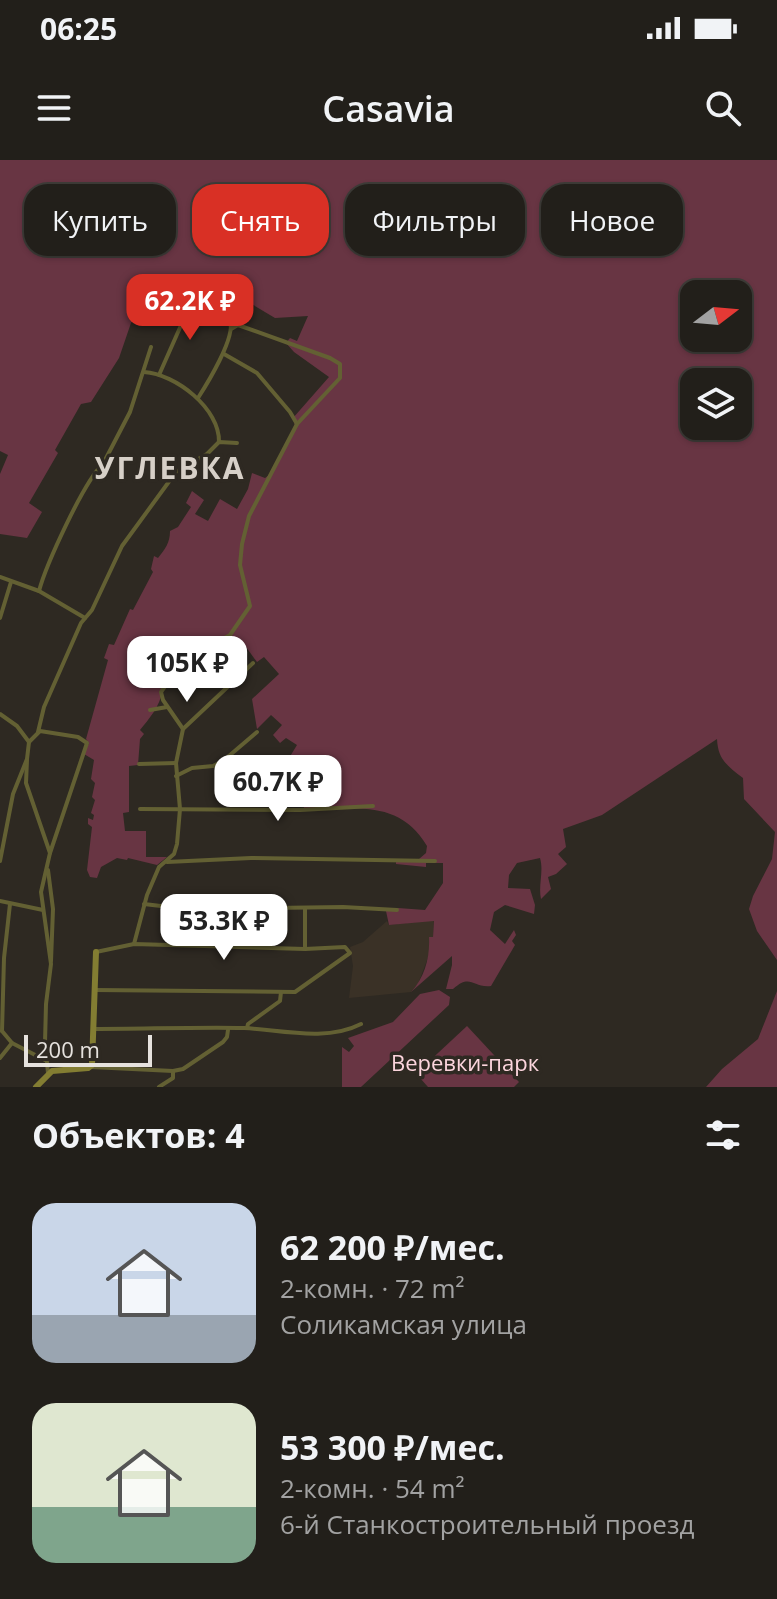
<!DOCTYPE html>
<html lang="ru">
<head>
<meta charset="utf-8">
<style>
  body { margin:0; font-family:"Open Sans",sans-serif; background:#2a2723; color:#f1f3f6; height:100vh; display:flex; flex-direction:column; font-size:30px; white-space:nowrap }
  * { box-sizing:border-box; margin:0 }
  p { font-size:26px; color:#a2a2a2 }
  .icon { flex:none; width:44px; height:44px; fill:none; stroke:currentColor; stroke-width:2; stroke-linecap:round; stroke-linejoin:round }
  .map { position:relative; height:927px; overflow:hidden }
  .panel { display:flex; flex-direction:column; background:#221f1a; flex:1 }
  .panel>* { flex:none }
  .banner { position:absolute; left:24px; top:24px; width:730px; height:72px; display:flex; gap:16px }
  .needle { width:52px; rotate:74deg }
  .buttons { position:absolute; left:680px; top:120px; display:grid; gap:16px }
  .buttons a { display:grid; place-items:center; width:72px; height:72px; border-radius:16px; background:#221f1a; box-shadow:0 2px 6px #0004,0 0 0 2px #3f3d39; font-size:40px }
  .scale { position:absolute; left:24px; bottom:20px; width:128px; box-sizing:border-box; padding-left:8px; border:4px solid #e6e2de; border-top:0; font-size:22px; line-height:28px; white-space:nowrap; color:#e6e2de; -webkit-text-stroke:6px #2e2922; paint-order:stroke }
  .price { position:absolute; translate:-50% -68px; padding:0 18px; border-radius:16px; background:#fff; color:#222; font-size:26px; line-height:52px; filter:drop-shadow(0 2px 4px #0008) }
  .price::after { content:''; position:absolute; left:50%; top:48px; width:24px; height:18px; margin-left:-12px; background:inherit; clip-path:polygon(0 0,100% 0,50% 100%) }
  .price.selected { background:#d93025; color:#fff }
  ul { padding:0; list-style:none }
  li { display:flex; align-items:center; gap:24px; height:200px; padding:0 32px }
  li span { display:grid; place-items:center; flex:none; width:224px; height:160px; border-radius:24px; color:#555 }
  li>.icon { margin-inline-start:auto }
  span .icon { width:96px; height:96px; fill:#fffc; stroke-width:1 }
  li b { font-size:34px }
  h2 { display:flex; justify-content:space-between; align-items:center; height:96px; padding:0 32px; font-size:34px }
  .chip { padding:0 28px; border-radius:24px; background:#221f1a; box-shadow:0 2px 6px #0004,0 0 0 2px #3f3d39; font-size:28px; line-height:72px }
  .chip.selected { background:#d93025; color:#fff }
  .status { display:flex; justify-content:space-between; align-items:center; height:56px; padding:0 40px; background:#221f1a; direction:ltr }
  .status svg { height:22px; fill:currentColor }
  header { display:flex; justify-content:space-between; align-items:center; height:104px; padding:0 32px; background:#221f1a; font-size:36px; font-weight:600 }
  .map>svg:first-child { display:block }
  .built { fill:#3a3126 }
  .green { fill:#683543; fill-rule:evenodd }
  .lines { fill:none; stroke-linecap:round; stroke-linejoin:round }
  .street { stroke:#636033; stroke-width:4 }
  .secondary { stroke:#837d32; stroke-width:6 }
  .labels { text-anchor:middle; stroke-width:7; stroke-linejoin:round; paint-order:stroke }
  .park-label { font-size:22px; fill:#fcd5dd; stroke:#2e2922 }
  .district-label { font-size:30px; font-weight:bold; letter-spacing:2px; fill:#d7d0c8; stroke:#2e2922 }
</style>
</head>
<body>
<div class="status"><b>06:25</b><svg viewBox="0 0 49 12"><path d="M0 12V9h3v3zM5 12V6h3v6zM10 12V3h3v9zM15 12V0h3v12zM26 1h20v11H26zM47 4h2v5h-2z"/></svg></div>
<header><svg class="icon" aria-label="menu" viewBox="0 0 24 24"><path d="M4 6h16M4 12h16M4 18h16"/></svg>Casavia<svg class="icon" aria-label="search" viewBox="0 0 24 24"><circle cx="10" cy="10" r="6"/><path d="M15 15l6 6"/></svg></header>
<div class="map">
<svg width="777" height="927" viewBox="0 0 777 927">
  <rect width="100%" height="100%" fill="#2e2922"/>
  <polygon class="built" points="434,760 433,777 429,778 429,794 426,803 418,824 411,832 349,838 353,806 350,787 363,782 387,761 389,765"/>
  <g class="green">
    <path d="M0,0H777V800L757,771L749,749L753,736L772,699L775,672L744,639L743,618C726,605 718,599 717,579L602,655L563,669L566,687L558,694L567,704L556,714L548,717L551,729L541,739C538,725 544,712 540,698L517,703L509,715L508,728L530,729L535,745L534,754L505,745L494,752L490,770L505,784L514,770L516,775L512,781L515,785L491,826C472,828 471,813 453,829H446L452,805V796L411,832C425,817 430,797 429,777H433L434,761L389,765L386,751L398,748L425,750L443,723V703H426V707L396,704V701L419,699L426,693L427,686C399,638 352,649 304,651V628L301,627L299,605L286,603L297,585L286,578L280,583L273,575L282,565L271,555L257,569L252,539L279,514L264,497L257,502L243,483L224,492L217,484L187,499L162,532C160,546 149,559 140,570L144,574L140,579L138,605L129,606V652L123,653L125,671H146V697H167L157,705L128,698L127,700L117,698L101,707L97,718L90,717L87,710L92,667L88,664V658L93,660L94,655L91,653L95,640L92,637L95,623L91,619L94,600L84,594L89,583L86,579L108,500L104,498L109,484L114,485L130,449L133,450L153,412L151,409L154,396L158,398C165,389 170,383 170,371L178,367L191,347L186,343L192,331L204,340L195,354L208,361L220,339L237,349L248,329L252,313L265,318L272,313L295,266L293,258L329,217L294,192L286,183L290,178L297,181L308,156L275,158L240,137L228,163L222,154L200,141L209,124L181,115L166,153L157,154L153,147H142L131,163L119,198L91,242L81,244L55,290L58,293L29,343L42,352L27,378L0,374V314L8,295L0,291ZM694,134H738V178H694ZM694,222H738V266H694Z"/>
    <polygon points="439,830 450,837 449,845 361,927 342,927 342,887 349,892 354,886 348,878 393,862 420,834"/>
    <polygon points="777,831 777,927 706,927 722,909 758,879"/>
    <polygon points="467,866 519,922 514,927 428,927 420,918 423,907"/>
  </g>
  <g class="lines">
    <g class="street">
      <polyline points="231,169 238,165 330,198 340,204 340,218 297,264"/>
      <path d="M144,212C176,214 220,249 219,282"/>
      <path d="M159,215L186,154L205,133H215C218,144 226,151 230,161C236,177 207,224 198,238"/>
      <polyline points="0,417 39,431 85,458"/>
      <path d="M39,431C46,405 84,321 103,304L130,252L151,187"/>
      <polyline points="0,458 11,422"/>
      <polyline points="150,550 167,547"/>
      <polyline points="0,554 17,566 29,582 40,571 78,577 87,583 50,693 41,732 51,804 46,844 45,883 48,913"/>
      <polyline points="183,569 163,540 161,532 184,500 230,475 250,446 240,405 242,384 249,356 297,264 290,252 257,213 224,194"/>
      <polyline points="38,572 44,547 81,463 92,450 122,386 176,312 207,294 219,282 237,283"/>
      <polyline points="27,600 26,623 50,693"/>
      <polyline points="223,601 272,598"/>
      <polyline points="139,604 176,603"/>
      <polyline points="176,616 192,608 213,606 223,601 257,572"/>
      <polyline points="140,649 300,650 373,646"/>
      <polyline points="0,701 13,634 27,599 29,582"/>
      <polyline points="167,702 251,698 435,701"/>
      <polyline points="48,710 53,749 51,801"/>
      <polyline points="0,741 43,750"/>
      <polyline points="144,744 186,749 343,747 397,750"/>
      <polyline points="305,749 305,789"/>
      <polyline points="134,784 147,735 159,707 174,694 177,684 180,649 176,603 183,569 253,503"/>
      <polyline points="94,830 295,832 350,793 345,787 305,789 134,784 96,792"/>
      <polyline points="247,868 248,864 280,841 281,832"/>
      <path d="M94,869C144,869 195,867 244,868C281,870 326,882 361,864"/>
      <polyline points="2,871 4,798 10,744"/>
      <polyline points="2,871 12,883 45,900"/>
      <polyline points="0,898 12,883"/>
      <polyline points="91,907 173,911"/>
      <polyline points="159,927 173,918 173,911 183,909 223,882 227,877 228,870"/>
    </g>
    <polyline class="secondary" points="36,927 52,911 88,908 92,905 96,792"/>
  </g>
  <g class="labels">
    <g class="park-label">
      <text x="465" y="911">Веревки-парк</text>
    </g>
    <g class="district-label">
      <text x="170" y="319">УГЛЕВКА</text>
    </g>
  </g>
</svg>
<div class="buttons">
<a><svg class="needle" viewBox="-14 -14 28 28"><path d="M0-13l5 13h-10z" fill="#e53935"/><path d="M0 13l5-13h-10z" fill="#a2a2a2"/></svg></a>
<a><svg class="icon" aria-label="layers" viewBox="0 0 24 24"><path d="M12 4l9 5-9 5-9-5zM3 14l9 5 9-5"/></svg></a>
</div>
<div class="scale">200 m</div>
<b class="price selected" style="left:190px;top:182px">62.2K ₽</b>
<b class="price" style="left:187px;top:544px">105K ₽</b>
<b class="price" style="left:278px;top:663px">60.7K ₽</b>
<b class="price" style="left:224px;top:802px">53.3K ₽</b>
<div class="banner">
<a class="chip">Купить</a>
<a class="chip selected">Снять</a>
<a class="chip">Фильтры</a>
<a class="chip">Новое</a>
</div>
</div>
<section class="panel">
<h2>Объектов: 4<svg class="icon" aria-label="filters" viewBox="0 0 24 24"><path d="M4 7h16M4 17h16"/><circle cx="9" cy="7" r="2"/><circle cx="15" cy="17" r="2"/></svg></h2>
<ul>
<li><span style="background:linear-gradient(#c9d6e8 70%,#9aa5b1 0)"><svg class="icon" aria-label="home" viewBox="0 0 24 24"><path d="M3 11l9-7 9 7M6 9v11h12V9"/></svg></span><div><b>62 200 ₽/мес.</b><p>2-комн. · 72 m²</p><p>Соликамская улица</p></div></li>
<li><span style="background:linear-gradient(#dfe7d0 65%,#7fa58c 0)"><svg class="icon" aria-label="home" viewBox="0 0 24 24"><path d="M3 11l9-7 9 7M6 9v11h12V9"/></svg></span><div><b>53 300 ₽/мес.</b><p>2-комн. · 54 m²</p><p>6-й Станкостроительный проезд</p></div></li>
</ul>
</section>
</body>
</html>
